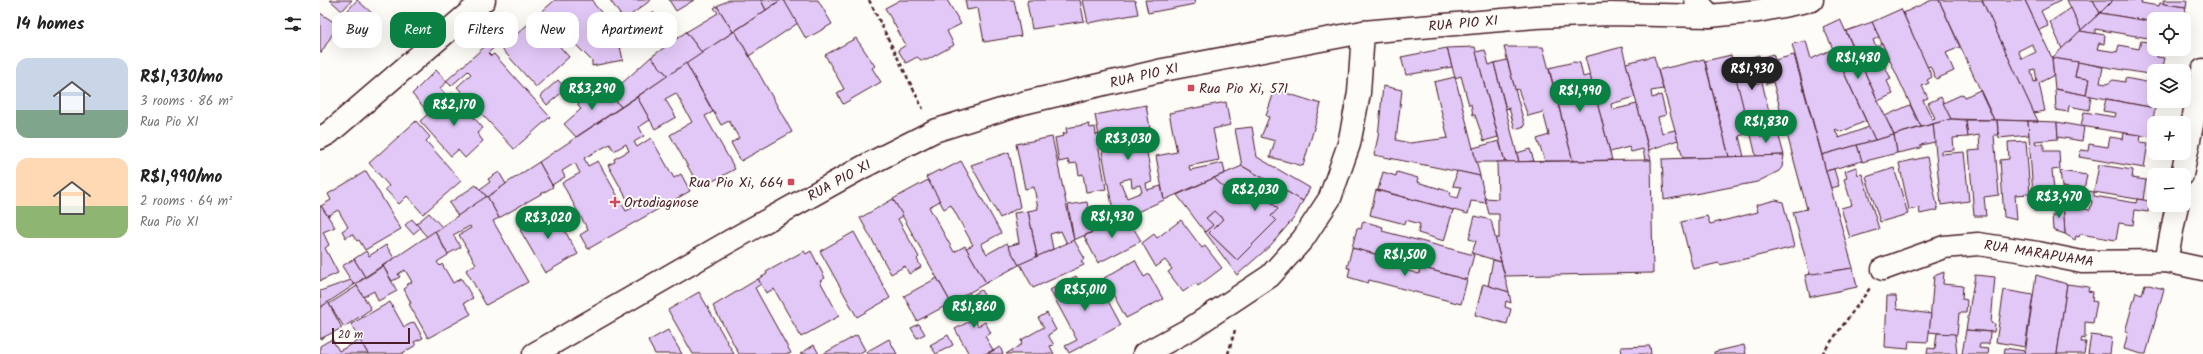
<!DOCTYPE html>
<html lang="en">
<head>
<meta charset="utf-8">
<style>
  body { margin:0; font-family:Kalam,sans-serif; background:#f2f2f2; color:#222; height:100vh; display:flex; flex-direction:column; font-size:15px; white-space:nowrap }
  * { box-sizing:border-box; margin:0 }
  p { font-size:13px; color:#767676 }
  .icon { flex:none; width:22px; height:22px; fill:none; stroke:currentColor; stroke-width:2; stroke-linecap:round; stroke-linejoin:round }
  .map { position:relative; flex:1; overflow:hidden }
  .details { display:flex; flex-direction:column; background:#fff; width:320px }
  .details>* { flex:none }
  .banner { position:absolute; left:12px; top:12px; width:380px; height:36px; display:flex; gap:8px }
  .controls { position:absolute; left:1827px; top:12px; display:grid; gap:8px }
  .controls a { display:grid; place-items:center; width:44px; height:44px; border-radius:8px; background:#fff; box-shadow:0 4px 16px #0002; font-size:20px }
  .scale { position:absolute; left:12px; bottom:10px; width:78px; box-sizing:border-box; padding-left:4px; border:2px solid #4a1f2b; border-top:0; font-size:11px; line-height:14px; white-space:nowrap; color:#4a1f2b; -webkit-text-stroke:3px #fdfcf7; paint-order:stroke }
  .price { position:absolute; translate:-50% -34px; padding:0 9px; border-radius:14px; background:#0b8043; color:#fff; font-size:13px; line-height:26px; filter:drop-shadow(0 1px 2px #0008) }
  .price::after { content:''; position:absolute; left:50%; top:24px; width:12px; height:9px; margin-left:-6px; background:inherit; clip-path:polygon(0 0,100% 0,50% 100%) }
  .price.selected { background:#222; color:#fff }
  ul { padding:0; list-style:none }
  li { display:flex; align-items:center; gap:12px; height:100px; padding:0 16px }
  li span { display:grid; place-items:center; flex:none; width:112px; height:80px; border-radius:12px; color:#555 }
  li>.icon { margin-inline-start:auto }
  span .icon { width:48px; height:48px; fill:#fffc; stroke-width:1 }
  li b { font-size:17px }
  h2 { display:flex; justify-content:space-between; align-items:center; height:48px; padding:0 16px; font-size:17px }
  .tag { padding:0 14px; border-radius:12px; background:#fff; box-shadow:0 4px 16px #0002; font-size:14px; line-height:36px }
  .tag.selected { background:#0b8043; color:#fff }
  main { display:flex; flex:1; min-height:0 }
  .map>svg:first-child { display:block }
  .building { fill:#e2c8f7; stroke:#4a1f2b; fill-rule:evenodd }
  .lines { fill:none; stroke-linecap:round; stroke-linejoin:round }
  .minor-casing { stroke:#4a1f2b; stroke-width:25 }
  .major-casing { stroke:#4a1f2b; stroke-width:25 }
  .path { stroke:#4a1f2b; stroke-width:2.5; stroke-dasharray:4 3; stroke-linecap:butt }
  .minor { stroke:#fdfcf7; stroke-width:22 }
  .major { stroke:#fdfcf7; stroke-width:22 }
  .poi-dot { fill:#d1495b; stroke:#fdfcf7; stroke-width:1.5 }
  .labels { text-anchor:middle; stroke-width:4; stroke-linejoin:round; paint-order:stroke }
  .street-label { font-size:14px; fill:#4a1f2b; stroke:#fdfcf7 }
  .poi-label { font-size:14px; fill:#4a1f2b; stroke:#fdfcf7; text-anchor:start }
</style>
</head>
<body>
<main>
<section class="details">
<h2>14 homes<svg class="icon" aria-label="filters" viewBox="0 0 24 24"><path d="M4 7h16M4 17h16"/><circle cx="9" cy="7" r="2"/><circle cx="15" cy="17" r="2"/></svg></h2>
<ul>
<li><span style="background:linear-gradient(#c9d6e8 65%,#7fa58c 0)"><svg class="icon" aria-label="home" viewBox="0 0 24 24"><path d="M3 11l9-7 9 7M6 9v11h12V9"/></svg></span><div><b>R$1,930/mo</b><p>3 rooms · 86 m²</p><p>Rua Pio XI</p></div></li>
<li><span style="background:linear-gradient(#ffd9b3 60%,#8fb573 0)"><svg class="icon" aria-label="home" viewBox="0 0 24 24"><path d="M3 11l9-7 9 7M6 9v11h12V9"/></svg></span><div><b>R$1,990/mo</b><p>2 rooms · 64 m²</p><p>Rua Pio XI</p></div></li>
</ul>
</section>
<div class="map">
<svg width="1883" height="354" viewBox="0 0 1883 354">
  <rect width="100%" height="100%" fill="#fdfcf7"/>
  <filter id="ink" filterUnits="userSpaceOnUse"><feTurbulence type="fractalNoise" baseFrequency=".025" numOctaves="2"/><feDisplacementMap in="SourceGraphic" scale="8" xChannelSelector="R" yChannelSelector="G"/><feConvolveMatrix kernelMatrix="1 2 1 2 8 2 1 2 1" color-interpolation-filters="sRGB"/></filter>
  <g filter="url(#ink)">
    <g class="building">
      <polygon points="10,0 32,0 22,11"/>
      <polygon points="37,0 53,14 35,33 20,19"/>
      <polygon points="235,0 273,0 274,4 293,26 295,24 303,60 272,66 272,61 246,35 240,37 219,14"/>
      <polygon points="290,0 331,0 304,20"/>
      <polygon points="349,0 374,0 356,11"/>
      <polygon points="409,0 441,0 446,10 413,32 397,6"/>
      <polygon points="441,0 461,0 446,10"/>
      <polygon points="461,0 464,0 478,23 429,56 415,31"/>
      <polygon points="464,0 498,0 512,24 486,39"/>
      <polygon points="580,0 627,0 641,24 627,31 634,45 607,60 601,60 597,57 586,63 578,50 586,45 565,8"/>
      <polygon points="645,0 694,0 701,36 664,42 658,8 647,10"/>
      <polygon points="708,0 760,0 764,21 712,29 707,3"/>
      <polygon points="763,0 815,0 818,14 768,23"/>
      <polygon points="825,0 874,0 875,4 828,13"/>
      <polygon points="1612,0 1619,0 1640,47 1626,53 1634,71 1616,79 1610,66 1607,67 1583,13"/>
      <polygon points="1619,0 1662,0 1718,121 1674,120"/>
      <path d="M1662,0H1705L1732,58L1734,75L1719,83L1725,111L1714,113ZM1712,44L1716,52L1702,59L1698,51ZM1715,69L1717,81L1714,82L1711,70Z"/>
      <polygon points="1705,0 1740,0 1740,1 1721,11 1728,26 1719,30"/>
      <polygon points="1747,0 1773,0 1780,13 1761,30"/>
      <polygon points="1773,0 1793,0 1780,13"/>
      <polygon points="1793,0 1822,0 1821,3 1839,6 1840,3 1866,7 1864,19 1834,19 1834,22 1780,13"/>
      <polygon points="1843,0 1867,0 1866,7 1844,4"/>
      <polygon points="397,6 413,32 382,53 366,32 398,13 394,8"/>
      <polygon points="1751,8 1761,30 1742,49 1730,22"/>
      <polygon points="1581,9 1612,77 1607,80 1609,83 1602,86 1608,98 1603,100 1612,119 1615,118 1608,103 1621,97 1631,119 1601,127 1552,22"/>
      <polygon points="333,12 344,27 344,31 338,36 331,35 321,22"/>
      <polygon points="0,13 18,25 1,53 0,52"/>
      <polygon points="1780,13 1834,22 1834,39 1775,29 1775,34 1760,31"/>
      <polygon points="215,18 249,57 216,87 181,48"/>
      <polygon points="1520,19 1558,101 1574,135 1555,140 1503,27"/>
      <polygon points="1552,22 1559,37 1553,40 1556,47 1562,43 1569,59 1563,62 1571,79 1567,81 1573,94 1558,101 1526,31"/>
      <polygon points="415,31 472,132 421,161 411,143 419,138 409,121 401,125 366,63"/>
      <polygon points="1760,31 1785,35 1784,44 1779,43 1777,49 1797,52 1799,45 1819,49 1821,41 1834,43 1834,49 1838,49 1837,57 1845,58 1842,71 1834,71 1834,75 1732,58"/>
      <polygon points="366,32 382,53 348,76 331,57"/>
      <polygon points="536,38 555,66 552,68 561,82 523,104 517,93 524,89 505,55"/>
      <polygon points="171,41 176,46 168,53 171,56 174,54 230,117 194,149 137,87 151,74 148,71 131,86 126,81"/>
      <polygon points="1486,41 1491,59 1513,49 1546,121 1521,132 1516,129 1515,130 1519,138 1549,127 1555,140 1502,155 1472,44"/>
      <polygon points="1155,47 1178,137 1164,141 1155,115 1153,115 1151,104 1149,105 1141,76 1135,78 1127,48"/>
      <polygon points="1184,47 1223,47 1253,161 1225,161 1217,139 1229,135 1223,112 1208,116 1198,89 1195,90"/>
      <polygon points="1302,47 1315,97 1291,104 1292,110 1317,104 1331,160 1325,160 1323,149 1311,152 1309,147 1290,152 1265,57"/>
      <polygon points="1127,48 1132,67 1086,75 1081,57"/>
      <polygon points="1165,50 1169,65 1174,63 1199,162 1185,162 1156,52"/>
      <polygon points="1453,54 1455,60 1474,55 1533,268 1490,275 1473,212 1487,209 1453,82 1446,84 1440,58"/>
      <polygon points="1411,55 1430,133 1419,136 1424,157 1409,157 1385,61"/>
      <polygon points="1439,55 1443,69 1432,72 1435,84 1442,82 1451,120 1428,126 1412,62"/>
      <polygon points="1334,56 1343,89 1331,91 1332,98 1341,95 1346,115 1338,117 1342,133 1355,130 1358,140 1329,150 1306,63"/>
      <polygon points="331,57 348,76 301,107 290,94"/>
      <polygon points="1732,58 1758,62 1755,77 1769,79 1766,95 1735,89"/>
      <polygon points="1384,59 1409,157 1363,158 1338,70"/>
      <polygon points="1187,60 1205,126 1195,129 1189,108 1186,109 1174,63"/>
      <polygon points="1254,62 1260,63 1263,77 1270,75 1292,160 1253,161 1229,68"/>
      <polygon points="1758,62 1783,67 1780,83 1787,84 1793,80 1805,82 1805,78 1831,83 1830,88 1834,88 1835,108 1766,95 1769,79 1755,77"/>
      <polygon points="366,63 393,112 385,116 415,169 380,188 350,135 372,122 356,93 345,99 356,117 335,129 317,97"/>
      <polygon points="116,70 127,82 120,88 125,94 107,111 92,94"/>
      <polygon points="1135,77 1160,176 1054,155 1058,137 1063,86 1082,90 1076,140 1090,143 1128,138 1114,82"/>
      <polygon points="238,80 246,89 227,105 220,96"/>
      <polygon points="281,84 301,107 256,137 244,124 261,109 258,106 259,103"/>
      <polygon points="1735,89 1771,96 1769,110 1749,106 1748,112 1736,110"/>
      <polygon points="1660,90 1674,120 1631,119 1623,103 1643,94 1645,97"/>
      <polygon points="963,92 1001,104 983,166 950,157 955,141 941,137 949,117 946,116 953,95"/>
      <polygon points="132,93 163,128 157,133 163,141 145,158 138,150 131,156 100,121"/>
      <path d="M317,97L330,120L319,127L324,136L314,142L317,147L331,138L354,178L361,174L370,191L268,249L260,235L268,230L242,183L260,173L255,163L242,171L245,177L232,185L219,162ZM290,144L294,151L306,144L309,151L294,159L295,162L288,165L312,208L306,211L278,161L268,166L264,158Z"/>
      <polygon points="1786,99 1835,108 1830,137 1761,126 1764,112 1795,117 1796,113 1783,111"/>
      <polygon points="906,102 910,125 893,129 899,160 869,166 870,170 903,163 905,173 844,200 836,156 857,152 849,113"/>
      <path d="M826,105L830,128L823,129L832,182L826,183L827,190L841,186L844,200L795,222L782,152L792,150L789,135L779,136L775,115ZM811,178L812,187L820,185L822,192L807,198L800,181Z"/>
      <polygon points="1590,105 1601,127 1574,135 1565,116"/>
      <polygon points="1631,119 1646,120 1648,137 1633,138 1634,150 1621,151 1621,154 1644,152 1649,201 1621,205 1613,124"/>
      <polygon points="1646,120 1677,120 1678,135 1674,135 1679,195 1664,197 1666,216 1654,216 1649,151 1660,150 1659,135 1648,137"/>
      <polygon points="1677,120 1708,121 1709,135 1679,138"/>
      <polygon points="96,121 110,137 106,141 141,181 103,214 87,196 79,204 65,189 69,186 49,163"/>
      <polygon points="1708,121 1737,122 1738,139 1715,141 1716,144 1724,144 1724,151 1739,151 1740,169 1732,170 1735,200 1729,200 1730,210 1714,211"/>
      <polygon points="1737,122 1764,127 1762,141 1738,137"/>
      <polygon points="769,124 770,128 775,127 776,135 779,134 780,143 778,144 786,189 766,192 763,174 759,175 757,163 749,164 748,160 739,162 735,138 744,136 743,133 747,133 746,128"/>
      <polygon points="1613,124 1615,142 1601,145 1601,148 1577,153 1574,135"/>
      <polygon points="932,127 937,157 990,188 983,201 922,166 915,129"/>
      <polygon points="1438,128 1441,137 1458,133 1464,155 1436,156 1430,131"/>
      <polygon points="1804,133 1821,135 1820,142 1828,143 1824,168 1759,157 1761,150 1768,151 1769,144 1788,147 1790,137 1803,139"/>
      <polygon points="1574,135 1577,153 1542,162 1537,145"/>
      <polygon points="732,137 754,240 747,244 741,231 730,234 733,249 717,257 708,211 718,209 714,187 705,189 696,144"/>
      <polygon points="1179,141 1185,162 1156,162 1153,148"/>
      <polygon points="1706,141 1710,194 1695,195 1697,220 1684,217 1680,160 1689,159 1688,142"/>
      <polygon points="1537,145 1542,161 1506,171 1502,155"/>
      <polygon points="1210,149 1214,161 1199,162 1197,153"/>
      <polygon points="689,152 700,207 680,218 651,165"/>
      <polygon points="1464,155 1462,167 1459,171 1437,182 1344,200 1342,159"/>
      <polygon points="1607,157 1618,210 1600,214 1599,208 1589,210 1579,163"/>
      <polygon points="1331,160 1333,273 1185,276 1175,238 1179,238 1179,214 1169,214 1165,198 1178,199 1177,162"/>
      <polygon points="641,161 681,233 661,244 667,254 687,243 699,265 666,283 646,248 653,245 631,205 624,209 606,177 619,170 620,172"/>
      <polygon points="219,162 233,187 179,218 167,196"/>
      <polygon points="1779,165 1813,170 1812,178 1826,180 1823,200 1774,192"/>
      <polygon points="922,166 983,201 974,218 950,246 917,275 885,232 893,225 886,218 894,211 903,219 889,233 917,260 956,221 951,216 958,209 940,191 932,198 928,195 920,203 894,178"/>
      <polygon points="1536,167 1538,175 1542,174 1559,229 1530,238 1521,208 1532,205 1524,179 1527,178 1525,171"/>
      <polygon points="1574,168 1588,214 1560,222 1546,177"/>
      <polygon points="1514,169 1519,186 1511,188 1506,171"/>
      <polygon points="46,171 81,229 45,250 39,240 37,241 32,234 26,238 22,231 28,227 18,210 8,216 1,206 11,200 8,194"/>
      <polygon points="1137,171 1160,176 1165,198 1166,203 1151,201 1148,214 1058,190 1063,172 1076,176 1077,172 1098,178 1097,182 1131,192 1130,196 1138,198 1141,187 1133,186"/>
      <polygon points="1740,171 1767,175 1764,190 1742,187"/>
      <polygon points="179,172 186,184 167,197 160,189 170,182 168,179"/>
      <polygon points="894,178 920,203 928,195 932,198 940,191 958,209 951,216 956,221 917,260 889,233 903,219 894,211 886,218 893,225 885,232 857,195"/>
      <polygon points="608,180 620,201 609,207 634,252 645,246 666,283 631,303 573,199"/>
      <polygon points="156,185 167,197 138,216 129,203"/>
      <path d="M1742,187L1774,192V196L1816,203L1817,199L1830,201L1828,212L1815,210L1813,225L1799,223L1796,240L1760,234L1759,237L1756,236L1755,240L1745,234ZM1761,199L1772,201L1770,210L1759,208Z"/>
      <polygon points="1056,190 1133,210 1124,241 1098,233 1100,224 1086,220 1085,224 1050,215"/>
      <polygon points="167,196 179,218 173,221 208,282 166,305 146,270 156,264 139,235 151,228 150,226 133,235 141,247 128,254 115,231"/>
      <polygon points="573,199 583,216 578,219 599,257 597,259 601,267 589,274 585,266 571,274 540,218"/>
      <polygon points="1456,200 1463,202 1474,247 1400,265 1399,263 1373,269 1361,222 1387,216 1390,224 1438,212 1436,205"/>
      <polygon points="767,202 772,232 754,240 748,205"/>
      <polygon points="1736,202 1743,202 1745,234 1733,230 1732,215 1737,215"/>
      <polygon points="0,206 1,206 15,227 3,232 9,245 5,248 18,273 0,281"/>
      <polygon points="227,208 230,214 234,212 258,254 225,273 200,230 211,223 208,218"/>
      <polygon points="708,211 717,257 699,265 688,246 699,243 694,213"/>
      <polygon points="109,213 122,227 107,237 96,224"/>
      <polygon points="1155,216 1171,220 1181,262 1152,253 1156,241 1149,239"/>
      <polygon points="807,217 821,241 778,263 764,236"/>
      <polygon points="92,219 100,228 93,234 85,225"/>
      <polygon points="861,220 882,248 885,246 902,268 878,286 876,283 863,292 848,272 852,269 845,260 836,267 822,243 834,234 837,238"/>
      <polygon points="1043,221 1063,227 1062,231 1154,255 1147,280 1100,267 1102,262 1075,254 1074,259 1032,248 1037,228 1041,229"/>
      <polygon points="115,231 128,255 117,262 120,266 122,264 133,283 141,278 153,298 144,303 151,314 108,338 89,304 91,303 84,289 87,287 86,285 92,282 85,270 78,274 80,277 72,281 63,266"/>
      <polygon points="534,232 570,298 537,317 500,251"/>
      <polygon points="754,240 765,259 761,261 764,265 713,288 700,264"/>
      <polygon points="66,245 74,258 45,277 34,259 46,251 49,256"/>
      <polygon points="1032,248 1074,259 1072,266 1099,274 1100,267 1147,280 1141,304 1049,280 1048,283 1028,277 1030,268 1027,268"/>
      <polygon points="484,251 486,254 491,251 505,278 500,281 519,316 481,337 454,289 446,293 438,279 447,274 446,272"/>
      <polygon points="34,259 45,277 34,285 22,266"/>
      <polygon points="815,260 824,277 829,274 843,299 806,318 784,278"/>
      <polygon points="1173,260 1181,262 1189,292 1168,286"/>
      <polygon points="63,266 77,291 58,301 54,291 43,297 36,284"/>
      <polygon points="1533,268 1537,287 1490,297 1485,275"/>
      <polygon points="1624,272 1623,284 1643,286 1642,299 1647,300 1646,313 1639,313 1637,335 1609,332 1614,276"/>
      <polygon points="1655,275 1675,277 1671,323 1675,324 1674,332 1646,330"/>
      <polygon points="1716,275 1747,284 1737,354 1705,354"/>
      <polygon points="756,276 767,296 781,288 801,325 749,353 745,346 757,340 730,290"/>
      <polygon points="617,278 631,303 597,321 584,296"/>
      <polygon points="438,279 441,284 435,288 471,353 469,354 419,354 393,306"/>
      <polygon points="31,280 34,285 1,307 0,291"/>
      <polygon points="1163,284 1189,292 1191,303 1186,301 1185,307 1191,309 1187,324 1155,315"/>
      <polygon points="1747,284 1769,287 1768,291 1773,292 1772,301 1777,302 1773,323 1765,322 1765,339 1762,338 1761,342 1766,342 1764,354 1737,354"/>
      <polygon points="1825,284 1844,289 1826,354 1822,354 1804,349 1808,332 1805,332 1816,292 1822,294"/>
      <polygon points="37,286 51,309 24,327 9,304"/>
      <polygon points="661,290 668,302 657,307 651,296"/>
      <polygon points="1684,290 1713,295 1705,347 1676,342"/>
      <polygon points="379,292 414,354 373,354 348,310"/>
      <polygon points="649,292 662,316 655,320 658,326 665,322 671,333 665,336 673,350 665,354 649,354 635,329 654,319 649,307 643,311 637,300"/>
      <polygon points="1567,296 1576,296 1577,309 1611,314 1608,342 1589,341 1588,349 1565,347"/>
      <polygon points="8,302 22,328 0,339 0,308"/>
      <polygon points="70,302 84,327 94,322 103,338 94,342 96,345 81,354 48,354 31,324"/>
      <polygon points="727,313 736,330 728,335 734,345 730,346 734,354 686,354 702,344 701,340 724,327 718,318"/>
      <polygon points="599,324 605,334 597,338 591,328"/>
      <polygon points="348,330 362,354 335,354 328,341"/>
      <polygon points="1646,330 1670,332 1669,344 1660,344 1659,348 1669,349 1668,354 1642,354"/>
      <polygon points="1617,333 1635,334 1637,354 1607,354 1608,348 1615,349"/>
      <polygon points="537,335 545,350 538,354 503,354"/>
      <polygon points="628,335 633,345 616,354 610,345"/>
      <polygon points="1771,335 1792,338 1790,354 1768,354"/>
      <polygon points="12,339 19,351 40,340 48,354 0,354 0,346"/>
      <polygon points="569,339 577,354 547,354 546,352"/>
      <polygon points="494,345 499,354 480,354"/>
      <polygon points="1424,345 1426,354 1394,354 1394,352"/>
      <polygon points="1330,346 1331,354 1302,354 1301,347"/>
      <polygon points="680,347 683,354 667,354"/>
      <polygon points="1685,348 1705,351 1705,354 1684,354"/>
    </g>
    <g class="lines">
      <defs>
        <g id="minor">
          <polyline points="1376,0 1390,16"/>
          <polyline points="0,138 9,133 164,0"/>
          <polyline points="1862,175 1883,70"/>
          <polyline points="1846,261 1857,205"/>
          <polyline points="1563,269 1624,247 1658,244 1718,253 1762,262 1846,261 1883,269"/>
          <polyline points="824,354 870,329 950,276 983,239 1010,198 1029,144 1039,93 1043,32"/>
        </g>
        <polyline id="major" points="214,354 410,241 543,167 614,131 703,103 843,70 1043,32 1216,17 1289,14 1390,16 1438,11 1492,0"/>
      </defs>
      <use href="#minor" class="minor-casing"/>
      <use href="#major" class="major-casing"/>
      <g class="path">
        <polyline points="549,0 603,109"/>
        <polyline points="908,354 915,330"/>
        <polyline points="1502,354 1550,288"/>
      </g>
      <use href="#minor" class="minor"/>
      <use href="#major" class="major"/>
    </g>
  </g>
  <g class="poi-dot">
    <rect x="867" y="84" width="8" height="8" rx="2"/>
    <rect x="467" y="178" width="8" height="8" rx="2"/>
    <path d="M293 196h4v4h4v4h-4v4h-4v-4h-4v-4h4z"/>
  </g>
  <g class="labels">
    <g class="street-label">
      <text transform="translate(1143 23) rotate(-5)" y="5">RUA PIO XI</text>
      <text transform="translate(824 75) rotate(-13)" y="5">RUA PIO XI</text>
      <text transform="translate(519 180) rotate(-29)" y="5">RUA PIO XI</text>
      <text transform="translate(1719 253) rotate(9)" y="5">RUA MARAPUAMA</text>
    </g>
    <g class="poi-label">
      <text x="879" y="93">Rua Pio Xi, 571</text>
      <text x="463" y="187" text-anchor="end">Rua Pio Xi, 664</text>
      <text x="304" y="207">Ortodiagnose</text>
    </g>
  </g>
</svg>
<div class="controls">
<a><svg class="icon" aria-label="locate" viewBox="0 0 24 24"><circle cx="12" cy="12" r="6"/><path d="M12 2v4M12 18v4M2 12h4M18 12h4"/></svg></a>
<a><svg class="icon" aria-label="layers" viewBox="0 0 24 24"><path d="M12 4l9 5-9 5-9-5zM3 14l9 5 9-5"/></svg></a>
<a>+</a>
<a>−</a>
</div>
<div class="scale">20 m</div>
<b class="price" style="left:1538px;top:80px">R$1,480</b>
<b class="price selected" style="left:1432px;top:91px">R$1,930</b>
<b class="price" style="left:272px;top:111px">R$3,290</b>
<b class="price" style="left:1260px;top:113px">R$1,990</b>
<b class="price" style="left:134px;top:127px">R$2,170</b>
<b class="price" style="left:1446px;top:144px">R$1,830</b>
<b class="price" style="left:808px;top:161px">R$3,030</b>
<b class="price" style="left:935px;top:212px">R$2,030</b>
<b class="price" style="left:1739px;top:219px">R$3,470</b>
<b class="price" style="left:792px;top:239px">R$1,930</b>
<b class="price" style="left:228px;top:240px">R$3,020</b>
<b class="price" style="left:1085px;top:277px">R$1,500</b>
<b class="price" style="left:765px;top:312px">R$5,010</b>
<b class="price" style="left:654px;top:329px">R$1,860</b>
<div class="banner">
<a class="tag">Buy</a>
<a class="tag selected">Rent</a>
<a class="tag">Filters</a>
<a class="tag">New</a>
<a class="tag">Apartment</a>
</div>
</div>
</main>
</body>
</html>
